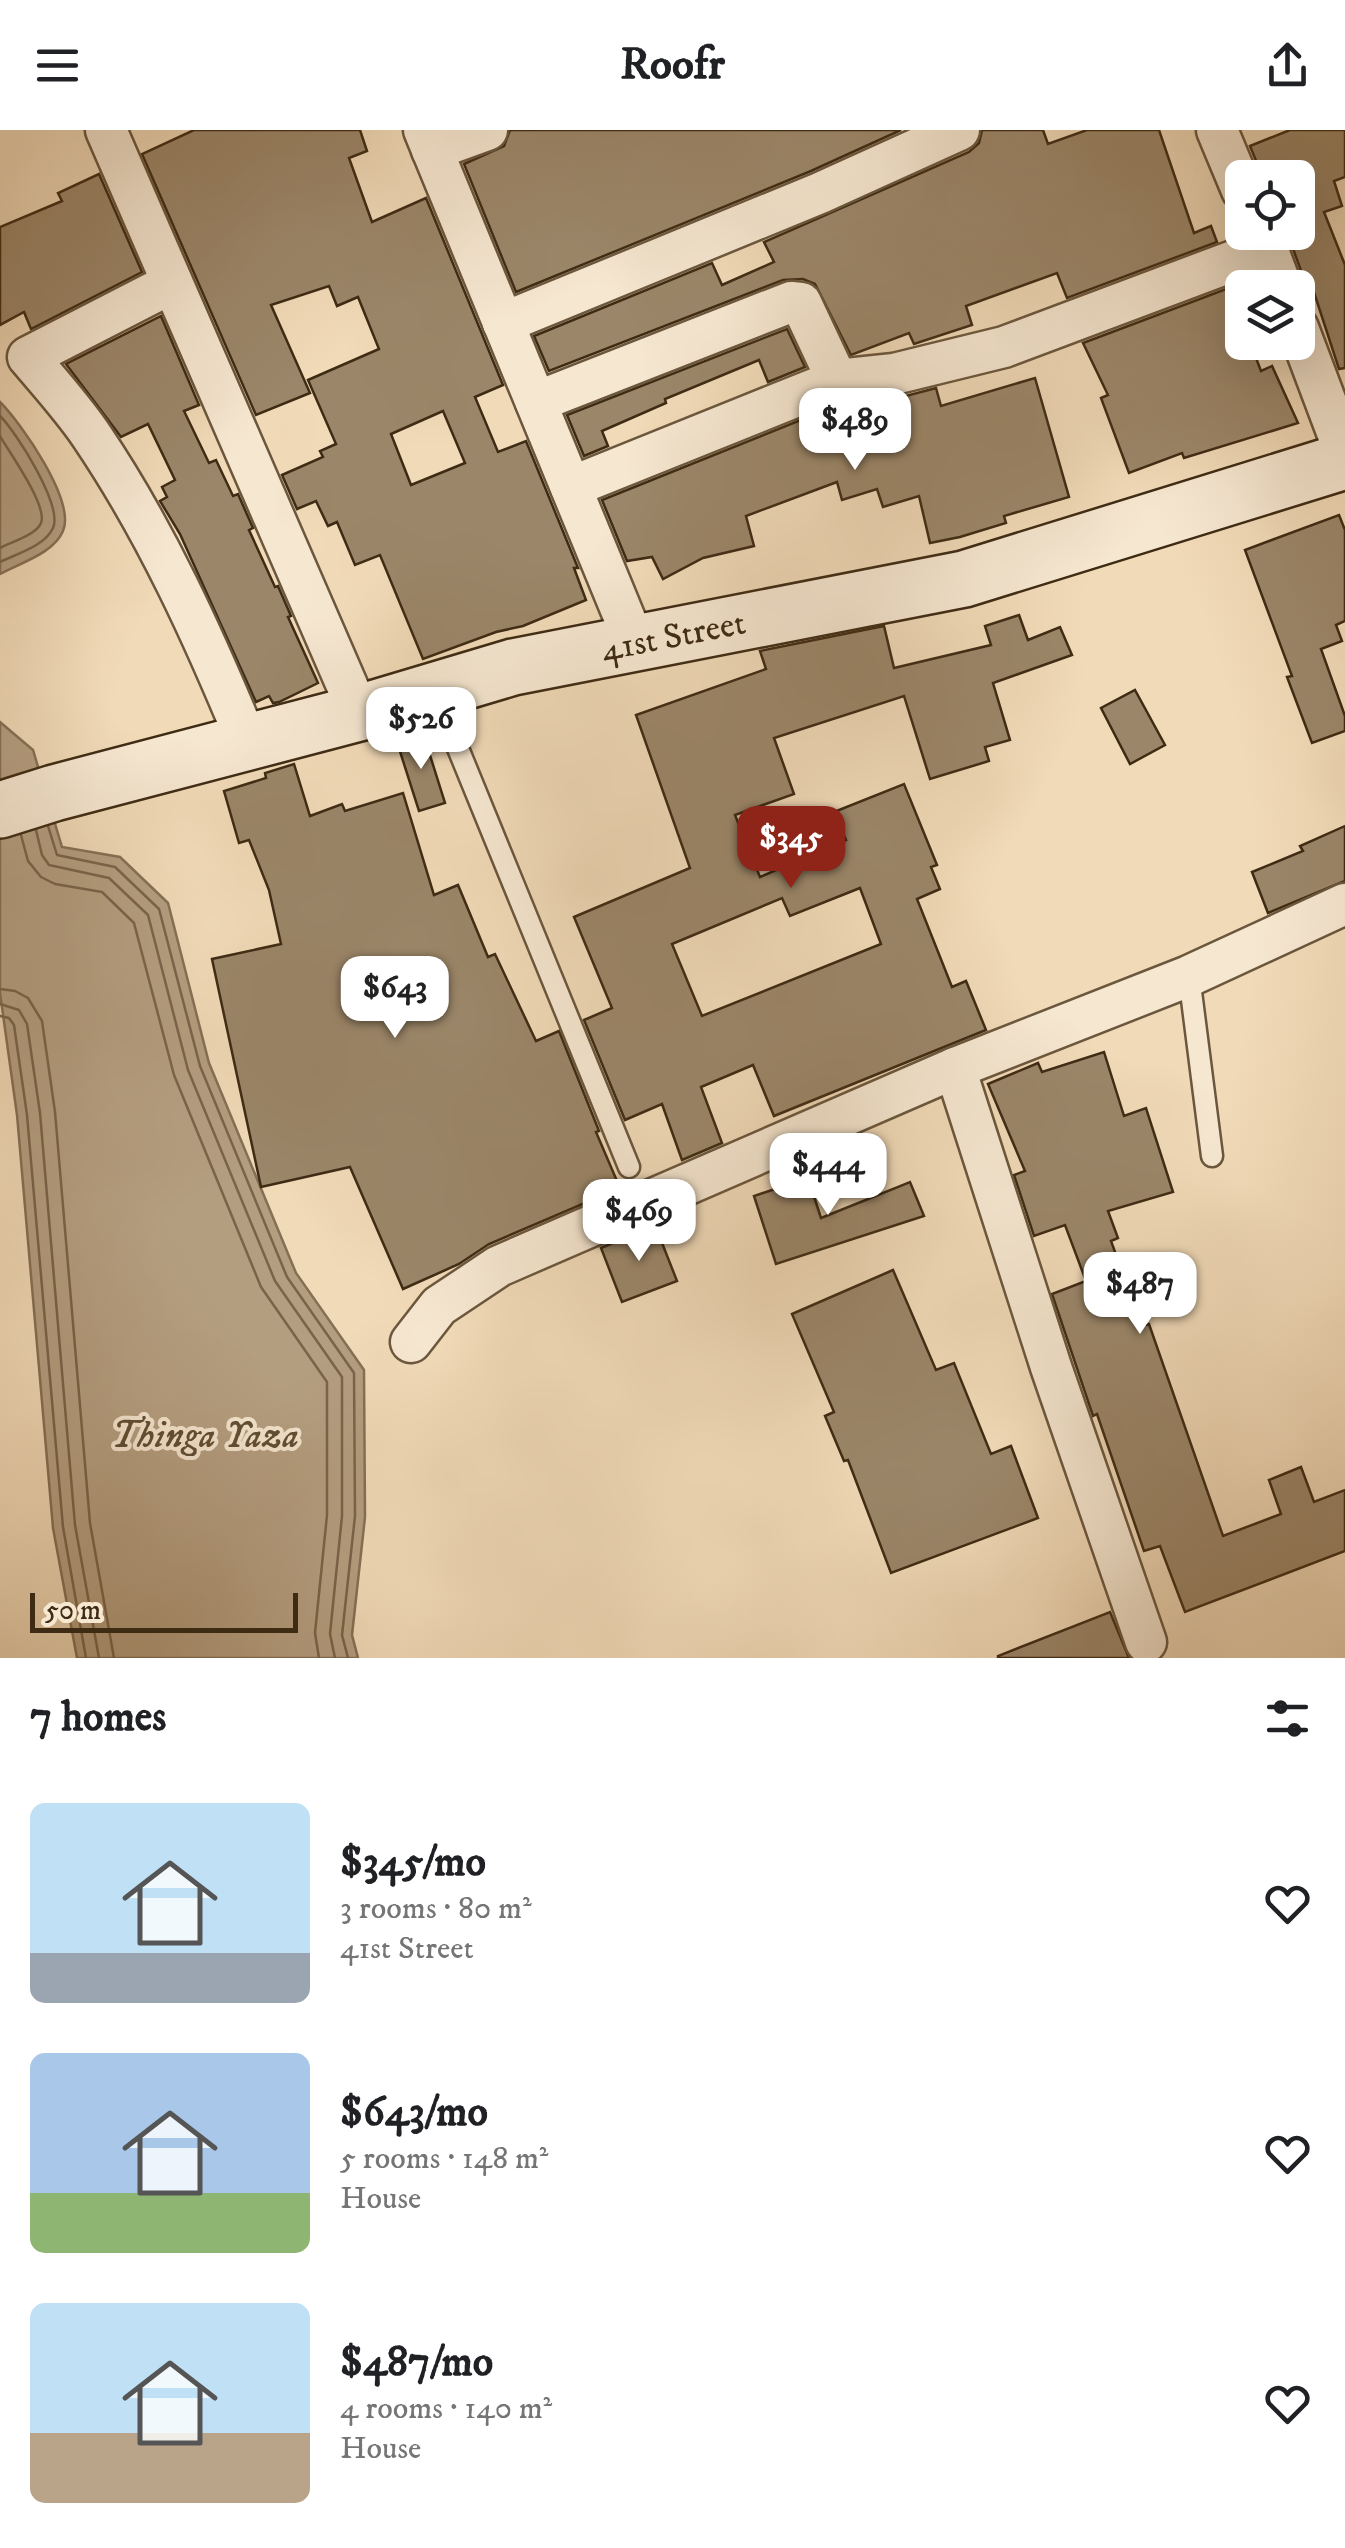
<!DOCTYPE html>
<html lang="en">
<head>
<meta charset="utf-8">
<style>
  body { margin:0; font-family:"IM FELL DW Pica",serif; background:#f6f6f6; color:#202124; height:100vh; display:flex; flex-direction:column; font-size:38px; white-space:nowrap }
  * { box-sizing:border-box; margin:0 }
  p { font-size:32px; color:#757577 }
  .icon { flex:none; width:55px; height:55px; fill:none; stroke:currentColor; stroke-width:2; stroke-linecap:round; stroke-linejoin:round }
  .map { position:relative; height:1528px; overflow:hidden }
  .panel { display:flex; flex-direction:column; background:#fff; flex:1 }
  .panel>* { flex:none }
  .controls { position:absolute; left:1225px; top:30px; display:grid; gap:20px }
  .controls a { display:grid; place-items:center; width:90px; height:90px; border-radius:15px; background:#fff; box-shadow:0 10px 40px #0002; font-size:50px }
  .scale { position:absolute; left:30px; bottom:25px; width:268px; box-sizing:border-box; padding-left:10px; border:5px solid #3e2b14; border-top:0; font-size:28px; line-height:35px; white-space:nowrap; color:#3e2b14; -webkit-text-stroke:8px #f6e7d1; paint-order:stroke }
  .price { position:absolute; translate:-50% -85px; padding:0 22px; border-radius:20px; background:#fff; color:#222; font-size:32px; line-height:65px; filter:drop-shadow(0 2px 5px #0008) }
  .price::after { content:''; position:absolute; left:50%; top:60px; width:30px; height:22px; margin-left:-15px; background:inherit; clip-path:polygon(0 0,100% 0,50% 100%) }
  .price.active { background:#8f2418; color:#fff }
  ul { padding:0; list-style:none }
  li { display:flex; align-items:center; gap:30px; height:250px; padding:0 30px }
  li span { display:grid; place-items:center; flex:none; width:280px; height:200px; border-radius:15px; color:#555 }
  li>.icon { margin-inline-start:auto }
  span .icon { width:120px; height:120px; fill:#fffc; stroke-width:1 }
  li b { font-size:42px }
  h2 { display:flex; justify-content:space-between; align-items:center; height:120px; padding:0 30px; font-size:42px }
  header { display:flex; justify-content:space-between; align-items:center; height:130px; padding:0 30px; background:#fff; font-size:45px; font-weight:700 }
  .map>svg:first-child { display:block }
  .water { fill:#b49e80; stroke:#857055; stroke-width:2.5 }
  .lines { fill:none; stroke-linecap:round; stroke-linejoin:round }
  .shore { stroke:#79644a; stroke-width:2.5 }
  .building { fill:#9b8669; stroke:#3e2b14; stroke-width:2.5; fill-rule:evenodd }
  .lane-casing { stroke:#6b573d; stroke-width:25 }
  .street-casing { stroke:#6b573d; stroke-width:45 }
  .secondary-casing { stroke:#3e2b14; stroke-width:60 }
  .lane { stroke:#f6e7d1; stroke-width:20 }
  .street { stroke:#f6e7d1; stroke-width:40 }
  .secondary { stroke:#f6e7d1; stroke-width:55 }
  .labels { text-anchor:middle; stroke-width:8; stroke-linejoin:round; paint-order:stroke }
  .street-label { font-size:35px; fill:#3e2b14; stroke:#f6e7d1 }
  .water-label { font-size:38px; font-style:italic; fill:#614e34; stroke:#f6e7d1 }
</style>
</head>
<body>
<header><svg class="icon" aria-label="menu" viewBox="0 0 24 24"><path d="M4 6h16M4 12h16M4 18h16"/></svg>Roofr<svg class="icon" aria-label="share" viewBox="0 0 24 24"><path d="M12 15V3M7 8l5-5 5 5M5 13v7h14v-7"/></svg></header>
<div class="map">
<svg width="1345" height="1528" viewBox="0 0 1345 1528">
  <rect width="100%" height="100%" fill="#f1dab8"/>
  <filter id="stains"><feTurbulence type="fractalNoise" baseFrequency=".002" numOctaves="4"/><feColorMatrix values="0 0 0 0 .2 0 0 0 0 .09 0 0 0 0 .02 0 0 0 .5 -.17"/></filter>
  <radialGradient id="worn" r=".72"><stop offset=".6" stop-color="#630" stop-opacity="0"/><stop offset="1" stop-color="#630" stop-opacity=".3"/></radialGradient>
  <g class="water">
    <path d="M0,272C21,293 76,371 63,401C54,423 20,433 0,444Z"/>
    <polygon points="0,592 33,620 62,717 120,727 168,773 209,933 296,1143 364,1240 365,1387 352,1505 358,1528 77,1528 53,1398 17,985 0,863"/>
  </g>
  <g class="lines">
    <g class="shore">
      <path d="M0,286C17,303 63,376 53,398C45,416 16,424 0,432"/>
      <path d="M0,306C9,322 48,376 41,393C36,405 11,412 0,418"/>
      <polyline points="48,696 57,725 115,737 159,779 200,936 287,1147 354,1243 355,1386 342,1505 348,1528"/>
      <polyline points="36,700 42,725 49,735 109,748 148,785 188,940 275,1151 342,1247 342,1386 330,1504 335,1528"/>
      <polyline points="21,705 28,731 41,747 55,754 102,762 134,793 174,945 261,1157 327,1252 327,1385 315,1503 319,1528"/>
      <polyline points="0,859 15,861 28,868 42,891 55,982 90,1393 114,1528"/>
      <polyline points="0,874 19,880 27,894 40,983 75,1395 99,1528"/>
      <polyline points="0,886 9,888 14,895 27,985 63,1397 86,1528"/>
    </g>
  </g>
  <g class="building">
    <path d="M194,0H360L367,21L349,28L372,92L426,68L503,255L475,267L498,322L526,311L578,438H574L586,470L523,496L496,502L423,529L380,425L355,435L337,392L328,396L316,371L297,379L282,345L323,327L320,321L336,314L308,250L379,219L358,167L337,176L329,156L271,175L310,263L256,285L142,24ZM443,281L465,333L411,355L391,304Z"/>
    <polygon points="510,0 901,0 811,41 516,162 464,34 504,16"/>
    <polygon points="982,0 1043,0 1048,14 1087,0 1159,0 1194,103 1211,96 1217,112 1067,168 1057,143 966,176 972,195 914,214 909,203 851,225 815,154 803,149 783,150 549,241 534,206 712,133 722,155 774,132 764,112 969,22 979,13"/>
    <polygon points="1290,0 1345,0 1345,47 1334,51 1342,76 1324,82 1345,135 1345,238 1339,239 1309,147 1304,149 1292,116 1298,114 1298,48 1263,48 1250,16"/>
    <polygon points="99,44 142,142 31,199 24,182 0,195 0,97 62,71 58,63"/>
    <polygon points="1242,153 1242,212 1250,212 1261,241 1272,236 1298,293 1184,328 1182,323 1129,343 1101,268 1108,265 1083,213"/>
    <polygon points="161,186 199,275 184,281 209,333 216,330 233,366 238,364 253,398 249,400 275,457 278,456 291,486 288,487 318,553 279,572 273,573 269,566 256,572 180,404 160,371 167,367 162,357 175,350 148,294 121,307 66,234"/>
    <polygon points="787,199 805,237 768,252 759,230 665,269 666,273 602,301 608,316 584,326 567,285"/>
    <polygon points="1035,248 1069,367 1004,386 1006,393 960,407 930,413 919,366 883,377 877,359 842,370 837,352 746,386 754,416 703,428 663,449 652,427 627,431 602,370 843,273 871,270 872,275 936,258 941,276"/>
    <polygon points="1339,385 1345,400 1345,491 1336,495 1342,511 1321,519 1345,586 1345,601 1312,613 1287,547 1292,546 1245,420"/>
    <path d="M1019,485L1028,510L1060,497L1072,525L993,553L1010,610L985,617L989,631L930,649L904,566L774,608L794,664L735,685L760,747L846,710L834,682L904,654L937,735L931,737L940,759L917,769L952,857L966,851L986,900L774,986L753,935L701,957L722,1013L682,1030L662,974L625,990L584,890L612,878L574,787L690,738L636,585L766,539L760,521L884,496L894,538L991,515L985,496ZM860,758L881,814L702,886L672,814L782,768L790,786Z"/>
    <polygon points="1135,560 1165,615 1130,634 1101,578"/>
    <polygon points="423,603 445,673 419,681 397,612"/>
    <polygon points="294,634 310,686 342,674 345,681 403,663 434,765 458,755 488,827 495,824 536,911 559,901 599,1001 596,1002 620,1058 489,1114 459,1134 403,1159 350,1037 261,1057 212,829 281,814 269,760 249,710 239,713 224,661 266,648 265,643"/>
    <polygon points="1345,696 1345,751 1268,783 1252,742 1303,721 1300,716"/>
    <polygon points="1104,922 1124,986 1146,978 1173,1062 1108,1081 1118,1108 1111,1111 1142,1196 1149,1194 1223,1406 1281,1384 1269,1350 1301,1337 1314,1372 1345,1360 1345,1421 1185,1482 1160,1416 1144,1421 1097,1284 1093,1286 1052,1164 1086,1151 1065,1095 1034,1106 1014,1045 1025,1041 988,954 1038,933 1042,942"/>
    <polygon points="808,1048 821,1088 910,1052 924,1086 776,1134 754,1066"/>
    <polygon points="655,1095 677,1151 622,1172 601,1118"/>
    <polygon points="893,1140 936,1240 954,1233 991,1324 1011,1316 1038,1388 891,1443 848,1330 844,1331 825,1286 834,1282 792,1184"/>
    <polygon points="1110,1482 1129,1528 998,1528 998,1526"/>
  </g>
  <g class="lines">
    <defs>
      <g id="lane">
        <polyline points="435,562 629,1037"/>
        <polyline points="1189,846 1212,1026"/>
      </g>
      <g id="street">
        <polyline points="106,0 359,583"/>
        <polyline points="424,0 634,511"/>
        <polyline points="1217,0 1242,60"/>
        <polyline points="432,20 487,0"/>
        <polyline points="1261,102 1282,158"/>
        <path d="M172,153L28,227C49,252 72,277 91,305C156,401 204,507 248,614"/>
        <polyline points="503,193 820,63 959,0"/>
        <polyline points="1298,198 1345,323"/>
        <polyline points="536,272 791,172 801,173 837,250"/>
        <polyline points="571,357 837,250 894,244 1004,217 1268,118"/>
        <polyline points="955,938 1051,1237 1146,1512"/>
        <polyline points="411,1212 439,1176 499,1136 955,938 1189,846 1345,774"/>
      </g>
      <polyline id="secondary" points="0,680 54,663 359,583 513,537 964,449 1345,331"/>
    </defs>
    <use href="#lane" class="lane-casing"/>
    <use href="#street" class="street-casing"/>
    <use href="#secondary" class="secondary-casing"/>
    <use href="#lane" class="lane"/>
    <use href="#street" class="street"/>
    <use href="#secondary" class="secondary"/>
  </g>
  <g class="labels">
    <g class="street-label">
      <text transform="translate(673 505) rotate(-11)" y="12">41st Street</text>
    </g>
    <g class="water-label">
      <text x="205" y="1317">Thinga Yaza</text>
    </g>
  </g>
  <rect width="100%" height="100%" filter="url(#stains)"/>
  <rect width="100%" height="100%" fill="url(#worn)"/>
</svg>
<div class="controls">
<a><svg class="icon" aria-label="locate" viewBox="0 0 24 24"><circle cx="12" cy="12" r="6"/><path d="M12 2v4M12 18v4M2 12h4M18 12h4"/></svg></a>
<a><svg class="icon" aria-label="layers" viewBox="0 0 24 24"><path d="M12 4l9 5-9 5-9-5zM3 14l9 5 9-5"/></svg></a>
</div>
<div class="scale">50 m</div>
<b class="price" style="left:855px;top:343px">$489</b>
<b class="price" style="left:421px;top:642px">$526</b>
<b class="price active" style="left:791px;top:761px">$345</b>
<b class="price" style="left:395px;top:911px">$643</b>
<b class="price" style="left:828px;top:1088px">$444</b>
<b class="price" style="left:639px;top:1134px">$469</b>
<b class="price" style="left:1140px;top:1207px">$487</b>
</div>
<section class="panel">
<h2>7 homes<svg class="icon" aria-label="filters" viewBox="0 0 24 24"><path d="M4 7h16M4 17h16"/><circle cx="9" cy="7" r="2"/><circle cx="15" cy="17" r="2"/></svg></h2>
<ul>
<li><span style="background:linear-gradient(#bfe0f5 75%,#9aa5b1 0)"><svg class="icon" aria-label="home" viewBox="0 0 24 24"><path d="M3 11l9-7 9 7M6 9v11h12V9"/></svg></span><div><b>$345/mo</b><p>3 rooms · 80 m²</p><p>41st Street</p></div><svg class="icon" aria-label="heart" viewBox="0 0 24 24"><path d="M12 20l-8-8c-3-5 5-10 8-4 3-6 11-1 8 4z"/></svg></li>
<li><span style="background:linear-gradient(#a9c7e8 70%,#8fb573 0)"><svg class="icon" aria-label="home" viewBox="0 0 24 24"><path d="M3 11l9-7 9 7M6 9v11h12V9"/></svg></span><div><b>$643/mo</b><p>5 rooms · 148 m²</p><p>House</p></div><svg class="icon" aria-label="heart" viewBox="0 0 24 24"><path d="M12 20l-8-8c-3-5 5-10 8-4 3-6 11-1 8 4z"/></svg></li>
<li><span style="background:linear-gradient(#bfe0f5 65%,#b9a48a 0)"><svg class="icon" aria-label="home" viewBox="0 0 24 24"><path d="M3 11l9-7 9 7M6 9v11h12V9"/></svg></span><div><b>$487/mo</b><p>4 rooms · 140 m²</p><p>House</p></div><svg class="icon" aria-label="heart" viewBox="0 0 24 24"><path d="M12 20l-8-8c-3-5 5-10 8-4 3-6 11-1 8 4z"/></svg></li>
</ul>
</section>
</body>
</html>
